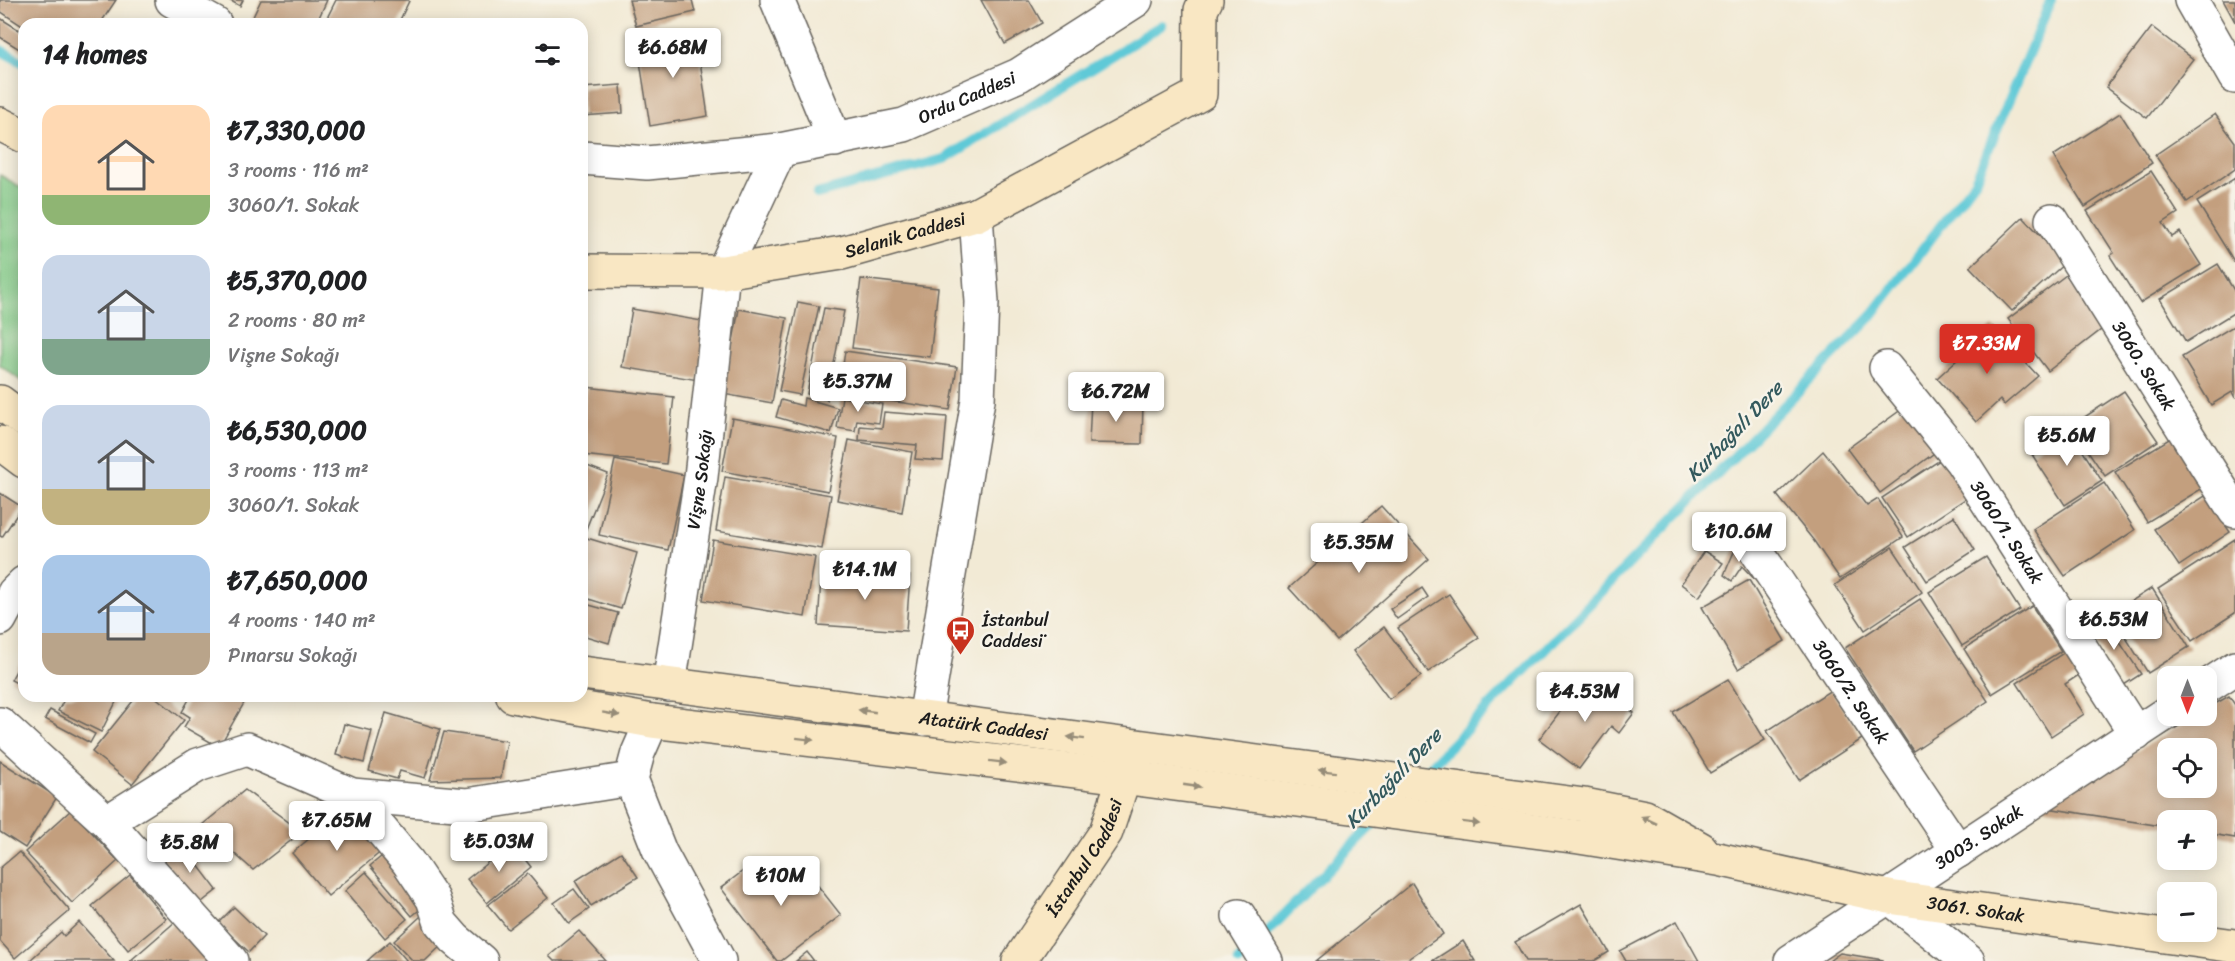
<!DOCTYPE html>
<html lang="en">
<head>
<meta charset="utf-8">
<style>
  body { margin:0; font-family:Sriracha,sans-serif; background:#f6f6f6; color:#202124; height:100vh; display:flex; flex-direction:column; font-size:22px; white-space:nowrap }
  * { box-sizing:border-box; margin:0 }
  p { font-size:20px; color:#757577 }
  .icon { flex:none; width:33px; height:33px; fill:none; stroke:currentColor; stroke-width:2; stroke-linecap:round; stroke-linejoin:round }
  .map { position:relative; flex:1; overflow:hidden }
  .drawer { position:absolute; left:18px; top:18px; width:570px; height:684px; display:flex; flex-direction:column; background:#fff; border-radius:18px; box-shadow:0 3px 15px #0003 }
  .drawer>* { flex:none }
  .needle { width:39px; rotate:180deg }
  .tools { position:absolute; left:2157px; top:666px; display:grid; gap:12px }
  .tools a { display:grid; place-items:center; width:60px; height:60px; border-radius:12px; background:#fff; box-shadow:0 3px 15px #0003; font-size:30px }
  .price { position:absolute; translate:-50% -51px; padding:0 14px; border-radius:6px; background:#fff; color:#222; font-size:20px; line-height:39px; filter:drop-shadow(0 2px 3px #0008) }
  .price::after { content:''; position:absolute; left:50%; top:36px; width:18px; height:14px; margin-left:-9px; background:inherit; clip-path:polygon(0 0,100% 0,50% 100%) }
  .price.active { background:#d93025; color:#fff }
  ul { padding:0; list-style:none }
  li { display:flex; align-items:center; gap:18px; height:150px; padding:0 24px }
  li span { display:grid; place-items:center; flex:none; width:168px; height:120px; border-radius:18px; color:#555 }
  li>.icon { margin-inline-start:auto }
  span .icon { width:72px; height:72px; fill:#fffc; stroke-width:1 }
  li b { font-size:26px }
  h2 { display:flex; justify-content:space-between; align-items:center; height:72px; padding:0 24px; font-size:26px }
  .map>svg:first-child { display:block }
  .green { fill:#7fc885; stroke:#4e7250; stroke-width:1.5 }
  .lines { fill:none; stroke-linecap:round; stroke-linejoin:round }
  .stream { stroke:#5ec9d7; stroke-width:10 }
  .building { fill:#c39f7e; fill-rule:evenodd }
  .minor-casing { stroke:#67645d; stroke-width:36 }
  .secondary-casing { stroke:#67645d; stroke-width:36 }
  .minor { stroke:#fff; stroke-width:33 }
  .secondary { stroke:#f9e7c3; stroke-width:33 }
  .oneway { fill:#968c78 }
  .labels { text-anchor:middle; stroke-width:5; stroke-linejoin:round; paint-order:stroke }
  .street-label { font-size:18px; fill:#1c1c1c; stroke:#f7f3e8 }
  .poi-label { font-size:18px; fill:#1c1c1c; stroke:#f7f3e8; text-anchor:start }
  .water-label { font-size:20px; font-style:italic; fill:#33595d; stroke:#f7f3e8 }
</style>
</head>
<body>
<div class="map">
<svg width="2235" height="961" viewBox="0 0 2235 961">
  <rect width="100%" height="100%" fill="#f7f3e8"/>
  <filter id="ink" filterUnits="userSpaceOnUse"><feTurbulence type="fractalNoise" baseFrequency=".0167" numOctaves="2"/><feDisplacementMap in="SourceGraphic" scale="12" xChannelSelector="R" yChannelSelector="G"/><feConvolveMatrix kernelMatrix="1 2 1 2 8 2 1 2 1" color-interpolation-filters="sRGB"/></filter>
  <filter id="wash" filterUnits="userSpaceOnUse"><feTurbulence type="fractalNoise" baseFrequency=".008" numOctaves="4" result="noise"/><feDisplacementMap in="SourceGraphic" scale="24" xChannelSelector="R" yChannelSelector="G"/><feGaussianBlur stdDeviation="1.35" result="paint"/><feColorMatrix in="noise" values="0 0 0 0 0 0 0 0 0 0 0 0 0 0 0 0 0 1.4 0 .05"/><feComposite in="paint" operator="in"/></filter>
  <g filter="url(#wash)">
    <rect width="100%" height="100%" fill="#f2ead5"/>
    <polygon class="green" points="0,175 24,189 24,383 0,365"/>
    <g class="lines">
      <g class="stream">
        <polyline points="0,50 24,63"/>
        <polyline points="817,194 944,159 1162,25"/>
        <polyline points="1420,777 1870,318 1975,181 2051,0"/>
        <polyline points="1239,961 1379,818"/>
      </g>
    </g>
    <g id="blocks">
      <g class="building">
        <polygon points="0,0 116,0 100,24 24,24 24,27 0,11"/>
        <polygon points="229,0 243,0 240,6"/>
        <polygon points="261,0 327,0 316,24 263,24 252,19"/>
        <polygon points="336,0 407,0 409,1 398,24 324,24"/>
        <polygon points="629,0 692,0 695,12 636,26"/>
        <polygon points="981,0 1029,0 1042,23 1005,44"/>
        <polygon points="2223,0 2235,0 2235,22"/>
        <polygon points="0,18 24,33 24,52 0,37"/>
        <polygon points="2152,27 2193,59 2147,118 2106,87"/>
        <polygon points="696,33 708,116 650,126 637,42"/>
        <polygon points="621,85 623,113 582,116 582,88"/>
        <polygon points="2120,113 2152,163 2085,207 2053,156"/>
        <polygon points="2215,114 2235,142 2235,169 2187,202 2155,155"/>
        <polygon points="2151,171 2178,213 2163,223 2172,237 2180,232 2201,265 2140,303 2110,256 2114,253 2087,211"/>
        <polygon points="2235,178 2235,263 2197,202"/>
        <polygon points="2023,217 2066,262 2012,311 1970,267"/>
        <polygon points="2218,264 2235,292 2235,312 2186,342 2160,299"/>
        <polygon points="2066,275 2106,326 2048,371 2008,319"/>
        <polygon points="861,279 938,288 930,357 852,348"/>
        <polygon points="798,302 819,306 800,395 779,391"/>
        <polygon points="824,308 844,311 827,400 807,394"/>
        <polygon points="632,309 708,322 698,380 622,367"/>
        <polygon points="739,309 787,318 772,403 723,394"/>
        <polygon points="2235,325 2235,398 2232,392 2211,405 2182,357"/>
        <polygon points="1993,327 2038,376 2004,405 2000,400 1976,422 1937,378"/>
        <polygon points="845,351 957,367 950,410 839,393"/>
        <polygon points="586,387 674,397 666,464 582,455 582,425"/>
        <polygon points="2124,391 2158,441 2105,476 2071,426"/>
        <polygon points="842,397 882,404 879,423 857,420 855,431 837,428"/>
        <polygon points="804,398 838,408 831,433 776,417 781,400 803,406"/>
        <polygon points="1091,401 1143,402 1142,444 1089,443"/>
        <polygon points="1909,404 1941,448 1880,493 1847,449"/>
        <polygon points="884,412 947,417 943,461 915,459 917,445 859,440 860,426 882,428"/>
        <polygon points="732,418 838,438 828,491 722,471"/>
        <polygon points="2068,428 2102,481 2065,505 2031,453"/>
        <polygon points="2179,433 2211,483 2147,522 2115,472"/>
        <polygon points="849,440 912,452 902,512 837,500"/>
        <polygon points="1823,451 1867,506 1878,499 1903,537 1840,579 1814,541 1777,495"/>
        <polygon points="1946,456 1971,495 1908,537 1882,498"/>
        <polygon points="615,460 684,475 668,550 599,535"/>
        <polygon points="582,464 608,474 582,539"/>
        <polygon points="725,477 831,495 822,549 716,531"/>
        <polygon points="2104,483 2135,530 2065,576 2033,529"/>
        <polygon points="0,493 22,507 2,537 0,536"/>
        <polygon points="2205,496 2230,532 2179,566 2154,529"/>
        <polygon points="1381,506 1429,559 1337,641 1289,588"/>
        <polygon points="1954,516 1975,550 1927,581 1905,547"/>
        <polygon points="587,538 637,553 621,609 582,597 582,554"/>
        <polygon points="1740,538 1759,584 1742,566 1732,581 1724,575"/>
        <polygon points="2235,539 2235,613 2192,641 2158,589"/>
        <polygon points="713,540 815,557 805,617 703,600"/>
        <polygon points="1892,547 1922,592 1865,630 1835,585"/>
        <polygon points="1704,551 1723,563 1699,597 1681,584"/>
        <polygon points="1986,557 2020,610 1962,646 1929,592"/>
        <polygon points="833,571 910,576 906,631 818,625 821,578 832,579"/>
        <polygon points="1749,580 1785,641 1738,669 1702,607"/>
        <polygon points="1422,588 1428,597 1397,619 1390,609"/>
        <polygon points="2152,588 2189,647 2148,673 2111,614"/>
        <polygon points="1449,594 1479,638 1428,672 1398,628"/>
        <polygon points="1920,599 1988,701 1913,751 1845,648"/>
        <polygon points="582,603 618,613 609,643 582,635"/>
        <polygon points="2032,606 2061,651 1992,694 1964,649"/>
        <polygon points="2103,617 2141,674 2124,685 2087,627"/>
        <polygon points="1384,627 1421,676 1389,699 1353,651"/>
        <polygon points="2071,648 2085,671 2065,684 2084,714 2051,736 2017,683"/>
        <polygon points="24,656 24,687 11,680"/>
        <polygon points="1586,677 1634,713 1619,733 1611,726 1579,769 1539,739"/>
        <polygon points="1728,679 1765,740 1710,773 1673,712"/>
        <polygon points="1831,690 1862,739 1799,780 1767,731"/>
        <polygon points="66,696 119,696 101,732 58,711"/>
        <polygon points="137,696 154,696 184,720 132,784 92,752"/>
        <polygon points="191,696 248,696 219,747 184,727 190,717 182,712"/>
        <path d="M2229,696L2235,705V838L2206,833V820H2168V827L2041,807L2196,716H2206V709ZM2168,748H2206V788H2168Z"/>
        <polygon points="50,710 95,734 90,743 45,719"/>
        <polygon points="386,713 440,729 425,778 400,771 397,779 369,771"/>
        <polygon points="344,724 372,731 364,763 336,755"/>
        <polygon points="444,732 507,741 501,778 430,780"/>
        <polygon points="0,761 57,797 25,848 0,832"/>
        <polygon points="245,790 302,832 253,870 202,825"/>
        <polygon points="347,807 383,850 328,896 292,853"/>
        <polygon points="71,810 118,861 72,903 25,852"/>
        <polygon points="530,825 543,845 526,856 514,836"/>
        <polygon points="181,843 217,890 198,905 162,858"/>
        <polygon points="512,843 531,867 487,903 467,879"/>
        <polygon points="388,851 430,901 412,916 370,866"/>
        <polygon points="19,852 70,911 15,958 0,941 0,868"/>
        <polygon points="621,852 638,877 591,906 575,881"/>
        <polygon points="752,864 811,877 841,915 781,961 777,961 721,888"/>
        <polygon points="366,872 407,919 385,938 345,891"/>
        <polygon points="528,874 548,898 508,929 488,905"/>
        <polygon points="130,875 166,919 128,950 92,906"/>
        <polygon points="1412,883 1443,934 1405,961 1316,961"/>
        <polygon points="574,889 589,909 569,923 554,903"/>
        <polygon points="1581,904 1609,952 1594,961 1526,961 1515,942"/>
        <polygon points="234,907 264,936 249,952 218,923"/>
        <polygon points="421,916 445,942 425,961 413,961 394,941"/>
        <polygon points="176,921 211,961 130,961"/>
        <polygon points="1677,921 1699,961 1626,961 1620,951"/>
        <polygon points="79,922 114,961 29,961 61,932 64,936"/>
        <polygon points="579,931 606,961 554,961 549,956"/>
        <polygon points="390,941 407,961 367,961"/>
        <polygon points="1463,941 1475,961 1432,961"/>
        <polygon points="807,952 814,961 796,961"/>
        <polygon points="1840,953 1883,960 1883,961 1829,961"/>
      </g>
    </g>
  </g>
  <g filter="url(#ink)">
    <use href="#blocks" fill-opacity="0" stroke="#67645d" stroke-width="1.5"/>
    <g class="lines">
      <defs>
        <g id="minor">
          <polyline points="172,0 215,24"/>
          <polyline points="777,0 835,140"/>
          <polyline points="2191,0 2235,77"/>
          <path id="s1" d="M582,158L647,163L780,150L904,125L1019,75L1136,0"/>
          <path id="s2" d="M2052,220L2235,511"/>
          <path id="s3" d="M1886,368L1962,462L2136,734"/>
          <path id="s4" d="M1745,534L1958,851"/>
          <polyline points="0,619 14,593 24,583"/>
          <path id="s5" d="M669,685L701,477L723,272L780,150"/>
          <polyline points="2206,687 2235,668"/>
          <polyline points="925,719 978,400 982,302 976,215"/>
          <polyline points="652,721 638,753 631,779 660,852 719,961"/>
          <polyline points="0,724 107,822 231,961"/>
          <polyline points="352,795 408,862 433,899 441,923 455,939 481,961"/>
          <polyline points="107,822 198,765 247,749 352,795 467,805 631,779"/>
          <polyline points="1889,897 1968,961"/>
          <polyline points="1239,916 1266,961"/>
          <path id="s6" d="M1791,961L2168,712"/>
        </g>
        <g id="secondary">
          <polyline points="0,124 24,136"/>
          <path id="s7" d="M582,271L723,272L842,253L976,215L1200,94L1201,10L1206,0"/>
          <polyline points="0,402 24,420"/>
          <polyline points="0,443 24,461"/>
          <path id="s8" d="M582,673L1584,805L1645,817L1701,849"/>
          <path id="s9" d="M513,696L652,721L1085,772L1579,837L1718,859L1889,897L2235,946"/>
          <path id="s10" d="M1019,961L1106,832L1131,756"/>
        </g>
      </defs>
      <use href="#minor" class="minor-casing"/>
      <use href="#secondary" class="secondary-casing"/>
      <use href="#minor" class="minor"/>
      <use href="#secondary" class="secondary"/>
    </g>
    <defs><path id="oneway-solid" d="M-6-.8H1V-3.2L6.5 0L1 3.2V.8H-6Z" transform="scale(1.5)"/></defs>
    <g class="oneway">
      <use href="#oneway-solid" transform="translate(867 711) rotate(-172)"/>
      <use href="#oneway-solid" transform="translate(611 714) rotate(10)"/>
      <use href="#oneway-solid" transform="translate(1076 738) rotate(-173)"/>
      <use href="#oneway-solid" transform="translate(805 739) rotate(7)"/>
      <use href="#oneway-solid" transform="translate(998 762) rotate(7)"/>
      <use href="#oneway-solid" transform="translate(1327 771) rotate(-173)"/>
      <use href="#oneway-solid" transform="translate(1192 786) rotate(8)"/>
      <use href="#oneway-solid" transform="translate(1649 820) rotate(-155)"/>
      <use href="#oneway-solid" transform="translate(1471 823) rotate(7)"/>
    </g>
  </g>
  <defs>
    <symbol id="bus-pin" viewBox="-11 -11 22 30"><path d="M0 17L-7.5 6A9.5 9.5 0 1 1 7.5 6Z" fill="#c8321e" stroke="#f7f3e8"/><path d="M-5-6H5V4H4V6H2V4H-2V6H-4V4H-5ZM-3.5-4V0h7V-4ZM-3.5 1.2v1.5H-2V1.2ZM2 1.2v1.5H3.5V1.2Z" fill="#fff"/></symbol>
  </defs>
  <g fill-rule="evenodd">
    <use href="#bus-pin" x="944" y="614" width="33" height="45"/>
  </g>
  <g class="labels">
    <g class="street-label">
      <text dy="6" stroke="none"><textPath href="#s1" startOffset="394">Ordu Caddesi</textPath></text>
      <text dy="6" stroke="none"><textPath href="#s7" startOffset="327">Selanik Caddesi</textPath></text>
      <text dy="6" stroke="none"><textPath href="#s2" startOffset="172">3060. Sokak</textPath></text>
      <text dy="6" stroke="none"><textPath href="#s5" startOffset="208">Vişne Sokağı</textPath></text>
      <text dy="6" stroke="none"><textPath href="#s3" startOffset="204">3060/1. Sokak</textPath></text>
      <text dy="6" stroke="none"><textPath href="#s4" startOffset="190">3060/2. Sokak</textPath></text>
      <text dy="6" stroke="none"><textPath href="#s8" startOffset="405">Atatürk Caddesi</textPath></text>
      <text dy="6" stroke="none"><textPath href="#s6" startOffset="225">3003. Sokak</textPath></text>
      <text dy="6" stroke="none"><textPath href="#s10" startOffset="123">İstanbul Caddesi</textPath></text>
      <text dy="6" stroke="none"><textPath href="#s9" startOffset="1479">3061. Sokak</textPath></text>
    </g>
    <g class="poi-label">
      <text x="982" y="626">İstanbul<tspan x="982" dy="21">Caddesi̇</tspan></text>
    </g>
    <g class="water-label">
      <text transform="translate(1734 431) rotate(-46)" y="7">Kurbağalı Dere</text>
      <text transform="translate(1393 778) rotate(-46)" y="7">Kurbağalı Dere</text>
    </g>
  </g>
</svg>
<div class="tools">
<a><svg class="needle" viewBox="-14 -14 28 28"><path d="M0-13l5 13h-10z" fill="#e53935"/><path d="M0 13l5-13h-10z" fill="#757577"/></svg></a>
<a><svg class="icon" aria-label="locate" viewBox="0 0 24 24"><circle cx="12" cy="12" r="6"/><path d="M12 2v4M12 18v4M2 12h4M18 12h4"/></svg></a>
<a>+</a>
<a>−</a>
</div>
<b class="price" style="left:673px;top:79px">₺6.68M</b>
<b class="price active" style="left:1987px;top:375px">₺7.33M</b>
<b class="price" style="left:858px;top:413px">₺5.37M</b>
<b class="price" style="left:1116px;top:423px">₺6.72M</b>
<b class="price" style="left:2067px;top:467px">₺5.6M</b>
<b class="price" style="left:1739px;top:563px">₺10.6M</b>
<b class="price" style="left:1359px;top:574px">₺5.35M</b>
<b class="price" style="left:865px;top:601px">₺14.1M</b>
<b class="price" style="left:2114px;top:651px">₺6.53M</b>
<b class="price" style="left:1585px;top:723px">₺4.53M</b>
<b class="price" style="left:337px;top:852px">₺7.65M</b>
<b class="price" style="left:499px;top:873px">₺5.03M</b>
<b class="price" style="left:190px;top:874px">₺5.8M</b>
<b class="price" style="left:781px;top:907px">₺10M</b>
<section class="drawer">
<h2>14 homes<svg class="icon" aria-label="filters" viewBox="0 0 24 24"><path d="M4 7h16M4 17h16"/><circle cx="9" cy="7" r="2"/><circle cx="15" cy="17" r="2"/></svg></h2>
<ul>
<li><span style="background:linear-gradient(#ffd9b3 75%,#8fb573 0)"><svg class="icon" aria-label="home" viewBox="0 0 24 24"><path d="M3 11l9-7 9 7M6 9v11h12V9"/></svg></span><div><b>₺7,330,000</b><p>3 rooms · 116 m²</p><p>3060/1. Sokak</p></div></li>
<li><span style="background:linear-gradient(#c9d6e8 70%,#7fa58c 0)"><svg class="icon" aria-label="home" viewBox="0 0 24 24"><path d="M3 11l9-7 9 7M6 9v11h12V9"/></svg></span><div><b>₺5,370,000</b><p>2 rooms · 80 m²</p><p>Vişne Sokağı</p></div></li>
<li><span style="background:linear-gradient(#c9d6e8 70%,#c2b280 0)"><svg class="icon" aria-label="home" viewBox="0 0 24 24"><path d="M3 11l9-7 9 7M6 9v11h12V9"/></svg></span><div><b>₺6,530,000</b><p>3 rooms · 113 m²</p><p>3060/1. Sokak</p></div></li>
<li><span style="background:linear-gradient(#a9c7e8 65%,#b9a48a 0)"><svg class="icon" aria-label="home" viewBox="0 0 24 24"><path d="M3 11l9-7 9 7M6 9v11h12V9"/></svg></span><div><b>₺7,650,000</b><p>4 rooms · 140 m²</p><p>Pınarsu Sokağı</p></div></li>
</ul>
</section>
</div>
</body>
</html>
